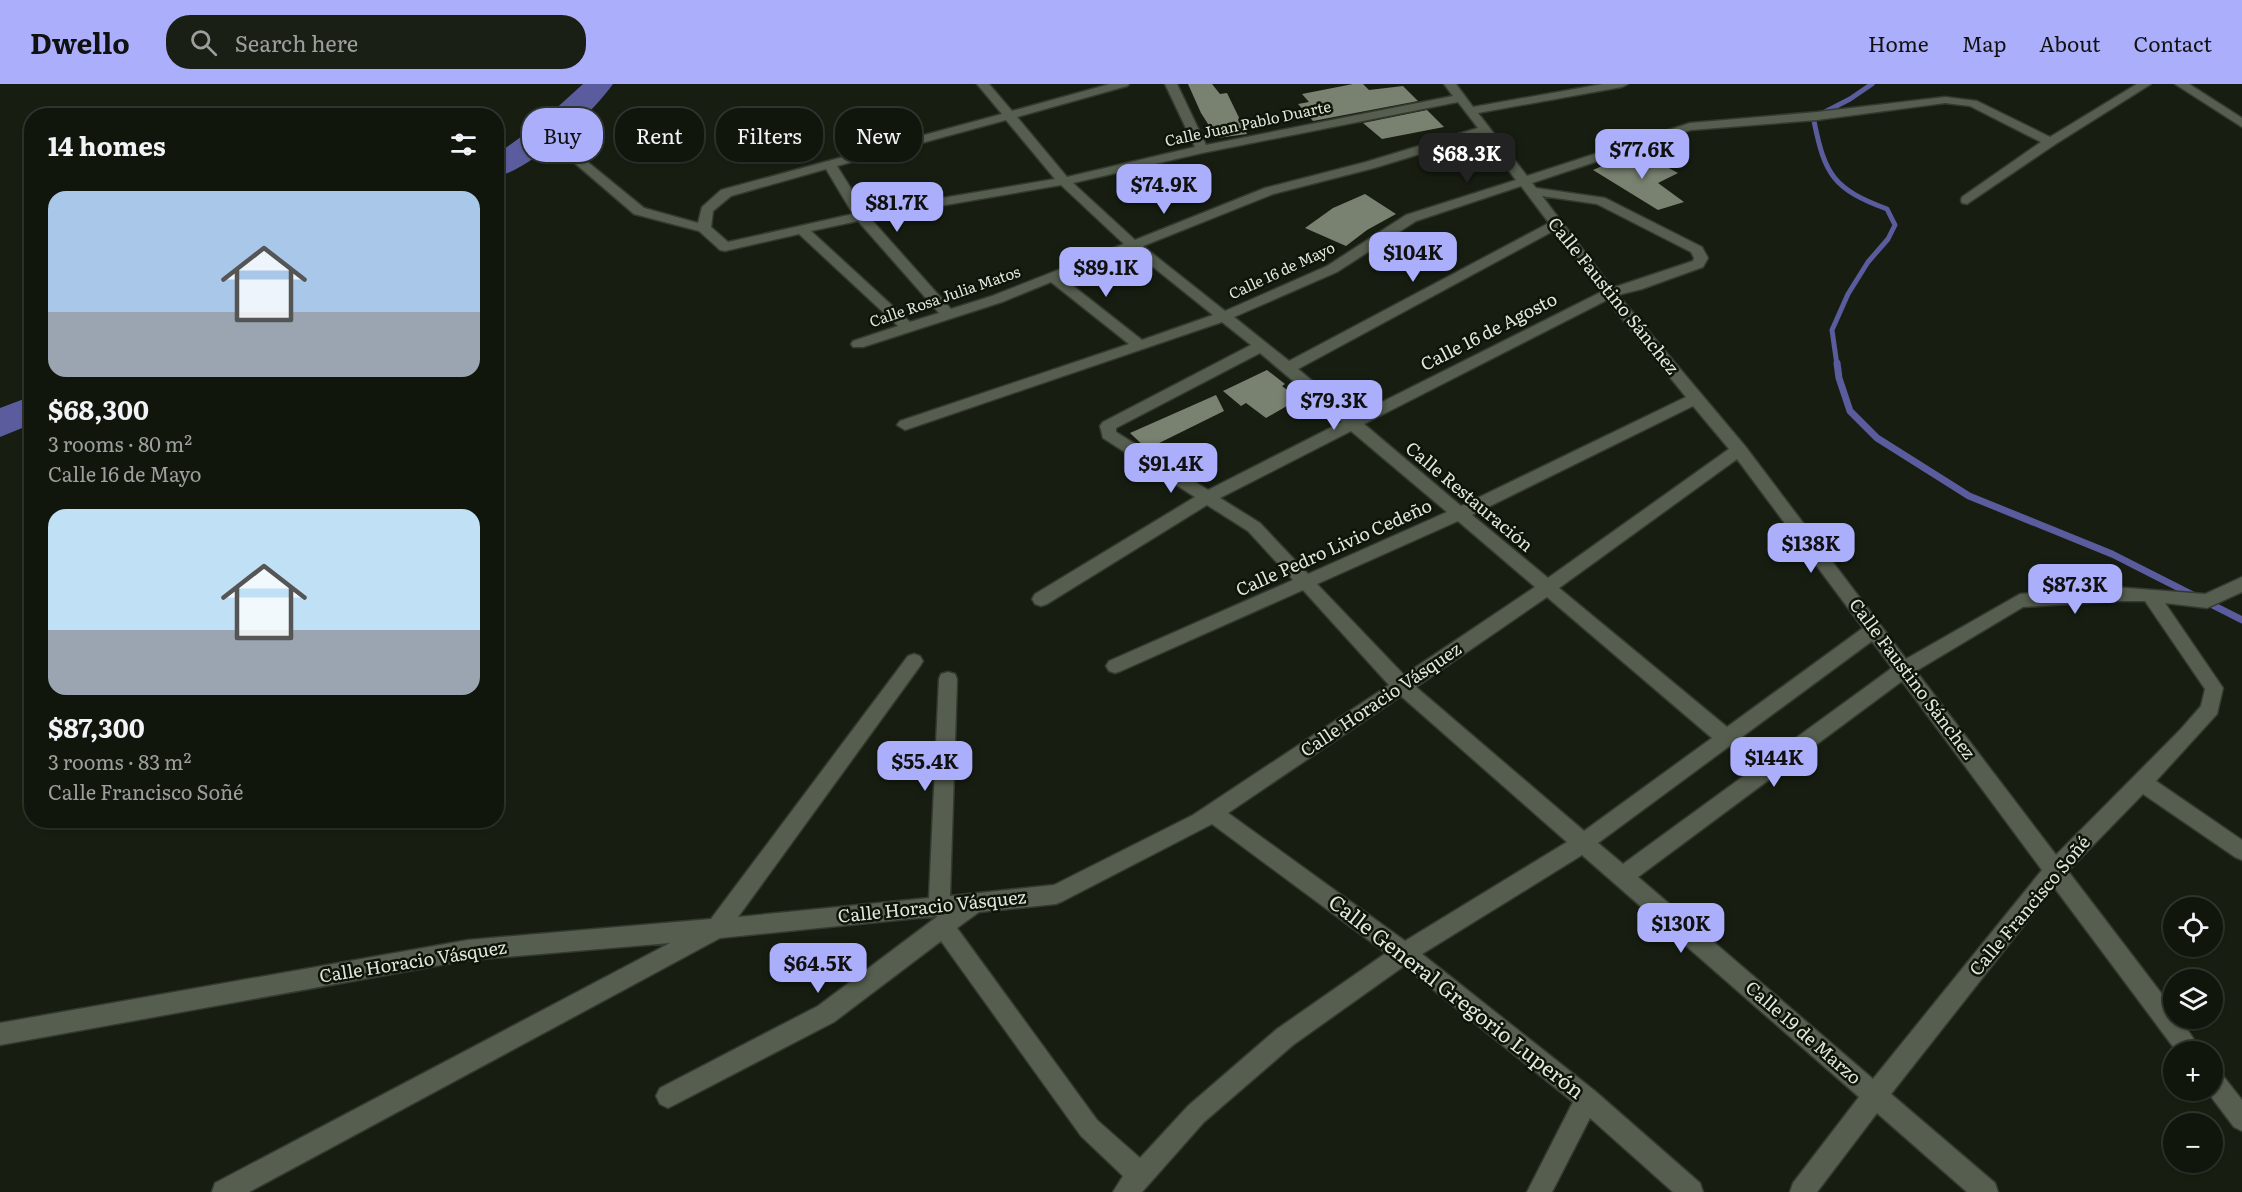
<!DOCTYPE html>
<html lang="en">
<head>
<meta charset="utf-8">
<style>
  body { margin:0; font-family:Literata,serif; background:#1a1f16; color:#f1f3f6; height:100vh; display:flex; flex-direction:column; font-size:22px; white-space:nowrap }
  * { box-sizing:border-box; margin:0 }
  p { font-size:20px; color:#9c9f9d }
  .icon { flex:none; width:33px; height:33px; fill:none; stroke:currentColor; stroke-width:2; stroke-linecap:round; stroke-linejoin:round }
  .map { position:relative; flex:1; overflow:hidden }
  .drawer { position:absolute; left:24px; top:24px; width:480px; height:720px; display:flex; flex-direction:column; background:#11160d; border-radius:24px; box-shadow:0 2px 4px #0004,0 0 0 2px #30352e }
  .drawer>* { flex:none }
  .guide { position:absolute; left:522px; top:24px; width:570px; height:54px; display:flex; gap:12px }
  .buttons { position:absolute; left:2163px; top:813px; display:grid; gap:12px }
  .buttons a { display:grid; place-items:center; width:60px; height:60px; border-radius:50%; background:#11160d; box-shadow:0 2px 4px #0004,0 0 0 2px #30352e; font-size:30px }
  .price { position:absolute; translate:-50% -51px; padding:0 14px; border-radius:12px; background:#abaffb; color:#111; font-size:20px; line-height:39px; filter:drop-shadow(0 2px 3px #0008) }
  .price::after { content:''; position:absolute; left:50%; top:36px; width:18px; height:14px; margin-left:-9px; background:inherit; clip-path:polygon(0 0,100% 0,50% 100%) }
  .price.on { background:#222; color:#fff }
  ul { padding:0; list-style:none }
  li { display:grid; align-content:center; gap:12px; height:318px; padding:0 24px }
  li span { display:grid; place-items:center; height:186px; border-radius:18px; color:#555 }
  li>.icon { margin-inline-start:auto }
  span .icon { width:108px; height:108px; fill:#fffc; stroke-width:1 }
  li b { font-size:26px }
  h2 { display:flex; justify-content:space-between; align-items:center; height:72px; padding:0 24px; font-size:26px }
  .chip { padding:0 21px; border-radius:24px; background:#11160d; box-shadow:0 2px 4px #0004,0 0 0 2px #30352e; font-size:21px; line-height:54px }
  .chip.on { background:#abaffb; color:#111 }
  header { display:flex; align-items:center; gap:36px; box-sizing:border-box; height:84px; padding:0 30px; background:#abaffb; color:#111 }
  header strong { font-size:28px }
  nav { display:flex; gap:33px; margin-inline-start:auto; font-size:21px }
  .search { width:420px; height:54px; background:#1a1f16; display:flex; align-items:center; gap:15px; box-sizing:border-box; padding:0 21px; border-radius:24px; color:#9c9f9d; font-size:22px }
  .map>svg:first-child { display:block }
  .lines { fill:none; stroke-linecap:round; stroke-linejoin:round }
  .stream-far1 { stroke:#5a5c9d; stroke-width:5 }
  .stream { stroke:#5a5c9d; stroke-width:7 }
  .river { fill:#5a5c9d; fill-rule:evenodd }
  .building { fill:#798271 }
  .minor-casing { stroke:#353931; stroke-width:3 }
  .minor { fill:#565f4f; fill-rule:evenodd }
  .labels { text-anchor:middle; stroke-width:5; stroke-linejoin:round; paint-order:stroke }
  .far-street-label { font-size:15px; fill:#e1e7dd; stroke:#0e1508 }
  .street-label { font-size:18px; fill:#e1e7dd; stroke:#0e1508 }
  .near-street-label { font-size:21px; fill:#e1e7dd; stroke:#0e1508 }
</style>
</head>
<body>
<header>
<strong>Dwello</strong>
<div class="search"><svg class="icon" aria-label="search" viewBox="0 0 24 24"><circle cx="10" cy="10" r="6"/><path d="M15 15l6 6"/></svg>Search here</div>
<nav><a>Home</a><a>Map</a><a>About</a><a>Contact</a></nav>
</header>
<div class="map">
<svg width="2242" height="1108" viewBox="0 0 2242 1108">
  <rect width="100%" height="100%" fill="#171e11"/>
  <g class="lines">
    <path class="stream-far1" d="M1837,281L1832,246L1848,210L1868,178L1888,155L1895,141L1887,125C1834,105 1825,92 1814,37L1817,32L1850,15L1872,0"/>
    <polyline class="stream" points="1837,279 1839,294 1850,327 1877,354 1969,412 2112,470 2242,536"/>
    <g class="river">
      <path d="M583,0H613C593,29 531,85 496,93V71L540,39Z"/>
      <polygon points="32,312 32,340 0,353 0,324"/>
    </g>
  </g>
  <g class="building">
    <polygon points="1188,0 1212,0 1220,10 1227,9 1247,50 1217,54 1201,29"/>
    <polygon points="1353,0 1363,0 1369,6 1403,2 1418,17 1313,37 1298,20 1309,18 1302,10"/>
    <polygon points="1427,26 1444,43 1382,55 1363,39"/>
    <polygon points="1641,69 1678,89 1658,99 1684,118 1658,126 1593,86 1618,75 1623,78"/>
    <polygon points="1365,110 1396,130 1367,146 1346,162 1305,144 1333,124"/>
    <polygon points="1267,286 1285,300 1282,302 1299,315 1266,334 1246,319 1241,322 1223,307"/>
    <polygon points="1216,311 1224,327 1147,365 1130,349"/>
  </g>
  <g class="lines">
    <defs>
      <g id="minor">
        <path d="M977,0H989L1012,27L1110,0H1129L1127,2L1017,33L1067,93L1195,63L1165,0H1177L1206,61L1453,12L1444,0H1456L1473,23L1603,0H1628L1622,3L1478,29L1527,92L1690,39L1817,28L1945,13L1977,17L2050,53L2137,0H2151L2054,61L1967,120L1962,119L1961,116L1962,113L2041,58L1970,22L1945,19L1817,36L1691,46L1532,99L1536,104L1605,114L1702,163L1708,174L1703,183L1642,205L1618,211L1745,362L1906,575L2020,510L2114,503L2205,510L2242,493V508L2207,524L2165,519L2223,604L2217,630L2156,697L2242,756V776L2235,773L2143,710L2068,787L2174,926V934H2180L2202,968H2177L2054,803L1891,1010L1995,1099L1998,1108H1967L1877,1029L1817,1108H1790L1793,1099L1859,1013L1582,771L1422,870L1595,1007L1700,1099L1703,1108H1673L1590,1034L1552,1108H1527L1573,1018L1404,882L1293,961L1204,1038L1142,1108H1113L1123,1092L1081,1052L941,857L834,938L676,1020L668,1024L660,1020L656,1012L660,1004L818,922L938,832L720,854L249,1108H212L215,1099L670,859L468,876L0,961V939L468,856L711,835L908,572L914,570L920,572L923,577L920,582L738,833L929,814L939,595L941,590L948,588L955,590L957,595L950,812L1054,801L1193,731L1389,601L1303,506L1121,587L1115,589L1109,587L1106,582L1109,577L1293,496L1248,447L1207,421L1047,520L1041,522L1035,520L1032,515L1035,510L1195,413L1103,354L1100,342L1103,338L1251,261L1222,238L905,346L897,341L900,337L1129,260L1051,198L1002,218L863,263H853L851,260L853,257L898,242L799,150L725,167L720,166L699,147L634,130L563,69L565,66H573L644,124L698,139L702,123L721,106L1002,30ZM1458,18L1478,44L1366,78L1265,104L1135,156L1073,99L1202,69ZM1006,36L1055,95L865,127L837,82ZM1482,51L1516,96L1406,131L1327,182L1225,227L1143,162L1273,110L1374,84ZM826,85L853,130L728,158L711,143L713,127L731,112ZM1061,101L1124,160L992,212L951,225L870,134ZM1521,102L1549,139L1289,277L1234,233L1337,188L1416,137ZM1542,112L1597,120L1691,168L1694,174L1693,177L1612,204ZM858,137L939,229L910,238L811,147ZM1555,146L1601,208L1354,332L1298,285ZM1132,166L1213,231L1142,256L1063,194ZM1607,216L1686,313L1461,422L1364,340ZM1260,269L1342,338L1208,406L1116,348V344ZM1693,322L1729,365L1548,494L1472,431ZM1351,347L1447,428L1308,490L1260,439L1220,414ZM1737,375L1863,544L1727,643L1559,504ZM1458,437L1535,503L1404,591L1317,500ZM1547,513L1712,654L1584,747L1416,603ZM2114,517H2145L2205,605L2201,622L2180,646L2056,771L1916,587L2023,523ZM1872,557L1892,584L1623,780L1598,759ZM1902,597L2042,786L1873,995L1638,793ZM1401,612L1567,758L1405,857L1228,729ZM1212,740L1386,869L1277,945L1188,1022L1140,1074L1097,1036L957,844L979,828L1056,820L1063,817Z"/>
        <polygon points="2175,0 2189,0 2242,34 2242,43"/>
        <polygon points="2212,985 2220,988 2242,1016 2242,1047 2234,1043 2206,1006 2212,1006"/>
      </g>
    </defs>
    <use href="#minor" class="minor-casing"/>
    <use href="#minor" class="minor"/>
  </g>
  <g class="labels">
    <g class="far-street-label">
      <text transform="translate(1248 40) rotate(-12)" y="5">Calle Juan Pablo Duarte</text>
      <text transform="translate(1282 187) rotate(-25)" y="5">Calle 16 de Mayo</text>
      <text transform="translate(945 213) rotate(-19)" y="5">Calle Rosa Julia Matos</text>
    </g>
    <g class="street-label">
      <text transform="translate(1613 212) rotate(51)" y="6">Calle Faustino Sánchez</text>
      <text transform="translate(1489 248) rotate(-27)" y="6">Calle 16 de Agosto</text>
      <text transform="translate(1469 413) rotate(40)" y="6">Calle Restauración</text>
      <text transform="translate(1334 464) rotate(-24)" y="6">Calle Pedro Livio Cedeño</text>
      <text transform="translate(1912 595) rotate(53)" y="6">Calle Faustino Sánchez</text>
      <text transform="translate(1381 616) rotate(-34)" y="6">Calle Horacio Vásquez</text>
      <text transform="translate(2030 822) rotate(-50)" y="6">Calle Francisco Soñé</text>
      <text transform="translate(932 823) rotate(-6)" y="6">Calle Horacio Vásquez</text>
      <text transform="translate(413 878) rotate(-9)" y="6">Calle Horacio Vásquez</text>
      <text transform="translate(1803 949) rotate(41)" y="6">Calle 19 de Marzo</text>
    </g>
    <g class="near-street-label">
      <text transform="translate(1456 913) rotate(38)" y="7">Calle General Gregorio Luperón</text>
    </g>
  </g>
</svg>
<div class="buttons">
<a><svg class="icon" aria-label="locate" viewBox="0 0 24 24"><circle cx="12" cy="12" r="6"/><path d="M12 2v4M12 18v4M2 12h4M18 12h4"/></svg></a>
<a><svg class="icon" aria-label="layers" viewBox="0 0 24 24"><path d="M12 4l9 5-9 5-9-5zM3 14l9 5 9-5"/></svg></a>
<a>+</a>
<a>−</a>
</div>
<b class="price" style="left:1642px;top:96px">$77.6K</b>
<b class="price on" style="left:1467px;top:100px">$68.3K</b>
<b class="price" style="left:1164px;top:131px">$74.9K</b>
<b class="price" style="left:897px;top:149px">$81.7K</b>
<b class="price" style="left:1413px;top:199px">$104K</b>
<b class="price" style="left:1106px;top:214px">$89.1K</b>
<b class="price" style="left:1334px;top:347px">$79.3K</b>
<b class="price" style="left:1171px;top:410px">$91.4K</b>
<b class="price" style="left:1811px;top:490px">$138K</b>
<b class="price" style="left:2075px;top:531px">$87.3K</b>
<b class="price" style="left:1774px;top:704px">$144K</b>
<b class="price" style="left:925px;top:708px">$55.4K</b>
<b class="price" style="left:1681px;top:870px">$130K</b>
<b class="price" style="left:818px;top:910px">$64.5K</b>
<div class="guide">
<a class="chip on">Buy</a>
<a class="chip">Rent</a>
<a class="chip">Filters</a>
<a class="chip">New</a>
</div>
<section class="drawer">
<h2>14 homes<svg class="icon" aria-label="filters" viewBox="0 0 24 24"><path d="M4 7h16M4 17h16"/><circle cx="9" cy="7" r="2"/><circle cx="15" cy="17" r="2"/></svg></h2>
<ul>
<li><span style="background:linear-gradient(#a9c7e8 65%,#9aa5b1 0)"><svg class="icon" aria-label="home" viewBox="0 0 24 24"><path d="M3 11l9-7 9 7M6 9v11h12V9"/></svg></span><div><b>$68,300</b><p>3 rooms · 80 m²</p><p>Calle 16 de Mayo</p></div></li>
<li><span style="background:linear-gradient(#bfe0f5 65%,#9aa5b1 0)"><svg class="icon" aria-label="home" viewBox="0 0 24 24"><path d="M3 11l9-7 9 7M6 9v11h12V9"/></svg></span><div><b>$87,300</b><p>3 rooms · 83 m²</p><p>Calle Francisco Soñé</p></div></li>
</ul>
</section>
</div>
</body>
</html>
